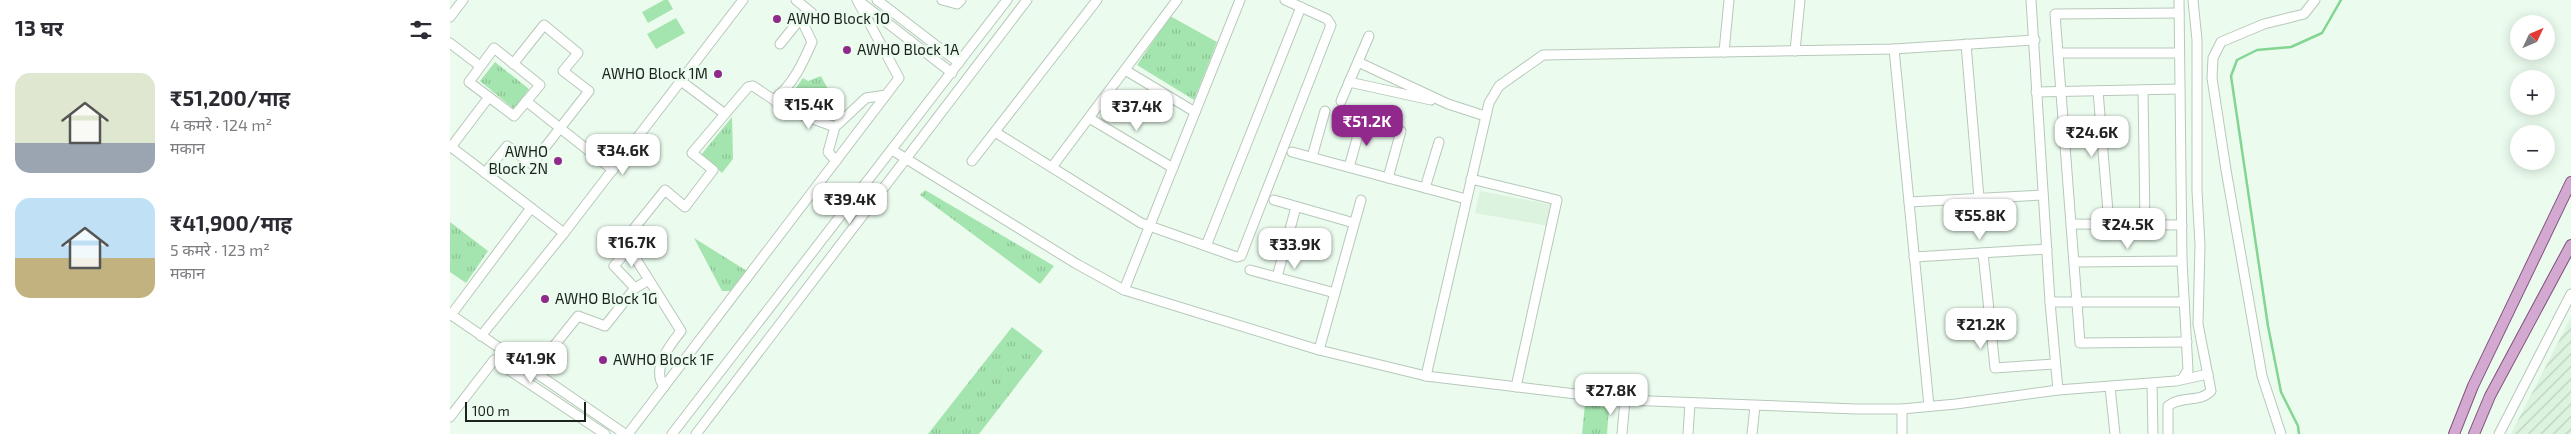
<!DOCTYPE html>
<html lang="hi">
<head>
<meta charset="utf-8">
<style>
  body { margin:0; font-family:"Exo 2","Noto Sans Devanagari",sans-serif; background:#f2f2f3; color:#2b2b33; height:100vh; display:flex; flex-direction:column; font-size:19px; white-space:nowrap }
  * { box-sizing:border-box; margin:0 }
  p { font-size:16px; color:#7c7c81 }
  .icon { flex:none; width:28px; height:28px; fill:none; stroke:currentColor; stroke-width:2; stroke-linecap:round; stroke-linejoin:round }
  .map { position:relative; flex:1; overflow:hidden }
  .side { display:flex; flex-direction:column; background:#fff; width:450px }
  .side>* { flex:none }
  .needle { width:32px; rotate:46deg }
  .fabs { position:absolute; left:2060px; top:15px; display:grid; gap:10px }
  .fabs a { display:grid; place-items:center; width:45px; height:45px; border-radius:50%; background:#fff; box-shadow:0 2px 12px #0003; font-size:25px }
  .scale { position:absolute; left:15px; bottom:12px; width:121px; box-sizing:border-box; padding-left:5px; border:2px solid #1c221d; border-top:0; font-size:14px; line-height:18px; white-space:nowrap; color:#1c221d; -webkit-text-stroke:4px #ebfcee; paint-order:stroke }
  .price { position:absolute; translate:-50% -42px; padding:0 11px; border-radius:10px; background:#fff; color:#222; font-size:16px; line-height:32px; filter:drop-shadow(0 1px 2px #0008) }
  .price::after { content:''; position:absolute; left:50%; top:30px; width:15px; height:11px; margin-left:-8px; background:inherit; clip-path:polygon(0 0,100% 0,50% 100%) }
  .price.active { background:#91298d; color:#fff }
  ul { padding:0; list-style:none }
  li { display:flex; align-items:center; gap:15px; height:125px; padding:0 15px }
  li span { display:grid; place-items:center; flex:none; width:140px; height:100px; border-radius:15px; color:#555 }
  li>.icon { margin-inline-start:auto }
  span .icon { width:60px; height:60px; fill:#fffc; stroke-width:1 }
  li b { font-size:21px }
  h2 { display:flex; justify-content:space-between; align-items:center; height:60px; padding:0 15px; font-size:21px }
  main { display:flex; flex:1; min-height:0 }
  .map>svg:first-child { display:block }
  .built { fill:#dcf3df }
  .industrial { fill:url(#industrial-furrows) }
  .grass { fill:url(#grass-tufts) }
  .pitch { fill:#a4e4ae }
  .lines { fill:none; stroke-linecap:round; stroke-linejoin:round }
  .stream { stroke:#83d593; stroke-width:2.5 }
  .minor-casing { stroke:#b7c8ba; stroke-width:11 }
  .major-casing { stroke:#81547e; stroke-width:12 }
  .minor { stroke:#fff; stroke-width:9 }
  .major { stroke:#d4a9d1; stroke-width:10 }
  .poi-dot { fill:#91298d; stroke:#ebfcee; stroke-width:2 }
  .labels { text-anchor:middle; stroke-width:5; stroke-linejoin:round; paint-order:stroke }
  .poi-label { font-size:15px; fill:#1c221d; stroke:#ebfcee; text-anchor:start }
</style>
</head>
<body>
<main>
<section class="side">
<h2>13 घर<svg class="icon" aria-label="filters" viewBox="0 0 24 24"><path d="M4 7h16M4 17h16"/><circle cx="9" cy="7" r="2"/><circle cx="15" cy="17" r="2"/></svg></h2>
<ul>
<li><span style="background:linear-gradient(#dfe7d0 70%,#9aa5b1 0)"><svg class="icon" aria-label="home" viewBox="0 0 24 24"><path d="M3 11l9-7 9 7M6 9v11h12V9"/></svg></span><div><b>₹51,200/माह</b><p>4 कमरे · 124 m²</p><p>मकान</p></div></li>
<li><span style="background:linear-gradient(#bfe0f5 60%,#c2b280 0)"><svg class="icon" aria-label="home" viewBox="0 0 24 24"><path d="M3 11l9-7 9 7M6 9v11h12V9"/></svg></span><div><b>₹41,900/माह</b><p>5 कमरे · 123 m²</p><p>मकान</p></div></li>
</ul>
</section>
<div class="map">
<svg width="2121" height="434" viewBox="0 0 2121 434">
  <defs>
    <pattern id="industrial-furrows" width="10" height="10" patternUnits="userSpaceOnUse" patternTransform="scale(1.25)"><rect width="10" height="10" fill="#dcf3df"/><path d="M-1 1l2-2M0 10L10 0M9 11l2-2" fill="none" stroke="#bcd0bf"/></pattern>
    <pattern id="grass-tufts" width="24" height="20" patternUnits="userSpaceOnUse" patternTransform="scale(1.25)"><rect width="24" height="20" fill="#a4e4ae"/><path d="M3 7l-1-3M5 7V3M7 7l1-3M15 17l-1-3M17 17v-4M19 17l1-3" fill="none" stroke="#8dc395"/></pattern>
  </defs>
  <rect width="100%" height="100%" fill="#ebfcee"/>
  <polygon class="built" points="1030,191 1103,205 1099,226 1025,213"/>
  <polygon class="industrial" points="2121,317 2121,434 2061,434"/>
  <g class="grass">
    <polygon points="720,16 767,42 744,100 687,65"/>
    <polygon points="45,62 79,89 64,109 30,81"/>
    <polygon points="371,76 390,112 382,122 335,103 353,78 358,81"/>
    <polygon points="282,117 283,159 272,173 251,155"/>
    <polygon points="475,190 604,266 590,284 470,195"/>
    <polygon points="0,222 38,251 16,283 0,272"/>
    <polygon points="244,238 297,271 282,291 272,291"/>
    <polygon points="562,327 593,351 529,434 478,434"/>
    <polygon points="1135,404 1159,408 1157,434 1132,434"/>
  </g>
  <g class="pitch">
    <polygon points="214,0 218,0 223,9 198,23 192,12"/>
    <polygon points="226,18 235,33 206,49 197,34"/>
  </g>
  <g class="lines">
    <polyline class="stream" points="1849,434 1848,426 1831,392 1818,326 1781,76 1787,60 1807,50 1841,47 1872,33 1891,0"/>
    <defs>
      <g id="minor">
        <polyline points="427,0 509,63"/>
        <polyline points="492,0 507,4 511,0"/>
        <polyline points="1581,0 1600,302 1608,390"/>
        <polyline points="1729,0 1732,261 1738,370 1733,378"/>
        <polyline points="409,1 502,73"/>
        <polyline points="1729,13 1605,14 1630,343 1737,342"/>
        <polyline points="0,17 13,0"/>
        <polyline points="0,43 30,66"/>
        <polyline points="330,44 355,13"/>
        <polyline points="1516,44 1529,198"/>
        <polygon points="44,48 90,85 64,116 19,82"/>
        <polyline points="1444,49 1479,406"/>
        <polyline points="1345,51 1350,0"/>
        <polyline points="1274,52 1279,0"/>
        <polyline points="1608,53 1729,53"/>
        <polyline points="908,62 998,104 1035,116"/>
        <polyline points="675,70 745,112"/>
        <path d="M231,81L275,114L298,87L303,86L324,100C343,84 352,65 362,42L353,23L362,13L346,0"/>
        <polyline points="899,82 981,100"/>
        <polyline points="1693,90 1695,225"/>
        <polyline points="1648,91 1659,224"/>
        <polyline points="1586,92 1730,89"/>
        <polyline points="324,100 330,107 385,127 378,152 386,161"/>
        <polyline points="76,101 163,170"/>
        <polyline points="891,101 919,36"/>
        <polyline points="639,118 723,168"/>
        <polyline points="385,127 416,98 436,95"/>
        <polyline points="545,132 691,223 787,257 791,256 881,25 877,19 835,0"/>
        <polyline points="0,146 114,233"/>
        <polyline points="1,147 39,97"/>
        <polyline points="442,150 625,263 674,290 869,350 976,376 1175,400 1406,409 1452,409 1506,404 1608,390 1726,381 1758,374"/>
        <polyline points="842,152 1016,199"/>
        <polyline points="862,157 875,111"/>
        <polyline points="522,161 647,0"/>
        <polyline points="602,167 727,0"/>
        <polyline points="899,167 912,121"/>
        <polyline points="35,173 57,146 82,164 139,91 113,71 128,53 94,25 63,64"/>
        <polyline points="938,178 951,131"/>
        <polyline points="1021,179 1107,200 1066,387"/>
        <polyline points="975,188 989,142"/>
        <polyline points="824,200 904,223"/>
        <polyline points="1459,202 1593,195"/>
        <polyline points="1622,224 1732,225"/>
        <polyline points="756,246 851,7"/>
        <polyline points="179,248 164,266 185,288"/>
        <polyline points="1533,253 1545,368 1604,364"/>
        <polyline points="1464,257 1597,249"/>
        <polyline points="1625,262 1732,261"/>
        <polyline points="800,270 885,293"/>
        <polyline points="827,277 846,207"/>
        <polyline points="674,290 790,0"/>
        <polyline points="1600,302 1734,302"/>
        <polyline points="0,314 175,434"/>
        <polyline points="1,315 81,208"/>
        <polyline points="31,336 114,233 293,0"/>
        <polyline points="869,350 911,200"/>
        <polyline points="83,372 128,316 155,326 185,288 199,280"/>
        <polyline points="976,376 1039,103 1049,86 1093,55 1444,49 1585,40"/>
        <polyline points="1702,384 1703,434"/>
        <path d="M214,387C201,368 220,345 231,331L179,248L186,239L182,231L215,190L235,207L263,170L242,153L275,114"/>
        <polyline points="1660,387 1665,434"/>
        <polyline points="1452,409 1452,434"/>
        <polyline points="0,417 44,360 155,434"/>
        <polyline points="178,434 449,78 407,0"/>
        <polyline points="222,434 557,0"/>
        <polyline points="246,434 577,0"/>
        <polyline points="1172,434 1175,400"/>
        <polyline points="1238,434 1240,403"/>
        <polyline points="1302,434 1305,406"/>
        <path d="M1718,434V406C1731,395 1750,403 1761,391L1748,324L1750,245L1747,191V40L1743,0"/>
        <polyline points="1831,434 1812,376 1776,170 1762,78 1763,58 1771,42 1814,24 1854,14 1865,0"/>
        <polyline points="2049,434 2121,294"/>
      </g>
      <g id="major">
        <polyline points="2004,434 2023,386 2121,182"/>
        <polyline points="2024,434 2040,396 2121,245"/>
      </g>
    </defs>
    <use href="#minor" class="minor-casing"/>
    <use href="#major" class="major-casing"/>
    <use href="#minor" class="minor"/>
    <use href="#major" class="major"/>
  </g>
  <g class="poi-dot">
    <circle cx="327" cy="19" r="5"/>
    <circle cx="397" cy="50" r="5"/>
    <circle cx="268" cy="74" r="5"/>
    <circle cx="108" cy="161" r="5"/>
    <circle cx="95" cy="299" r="5"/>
    <circle cx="153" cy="360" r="5"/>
  </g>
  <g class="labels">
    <g class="poi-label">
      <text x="337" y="24">AWHO Block 1O</text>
      <text x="407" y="55">AWHO Block 1A</text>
      <text x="258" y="79" text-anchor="end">AWHO Block 1M</text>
      <text x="98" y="157" text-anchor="end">AWHO<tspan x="98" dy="17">Block 2N</tspan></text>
      <text x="105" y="304">AWHO Block 1G</text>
      <text x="163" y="365">AWHO Block 1F</text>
    </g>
  </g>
</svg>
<div class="fabs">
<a><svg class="needle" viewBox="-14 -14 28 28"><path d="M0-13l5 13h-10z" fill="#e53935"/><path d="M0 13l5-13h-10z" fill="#7c7c81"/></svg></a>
<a>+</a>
<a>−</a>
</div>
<div class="scale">100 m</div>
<b class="price" style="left:359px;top:130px">₹15.4K</b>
<b class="price" style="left:687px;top:132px">₹37.4K</b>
<b class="price active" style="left:917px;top:147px">₹51.2K</b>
<b class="price" style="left:1642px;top:158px">₹24.6K</b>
<b class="price" style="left:173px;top:176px">₹34.6K</b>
<b class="price" style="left:400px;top:225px">₹39.4K</b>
<b class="price" style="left:1530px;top:241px">₹55.8K</b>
<b class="price" style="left:1678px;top:250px">₹24.5K</b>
<b class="price" style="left:182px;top:268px">₹16.7K</b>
<b class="price" style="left:845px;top:270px">₹33.9K</b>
<b class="price" style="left:1531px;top:350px">₹21.2K</b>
<b class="price" style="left:81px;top:384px">₹41.9K</b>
<b class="price" style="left:1161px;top:416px">₹27.8K</b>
</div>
</main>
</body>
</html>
